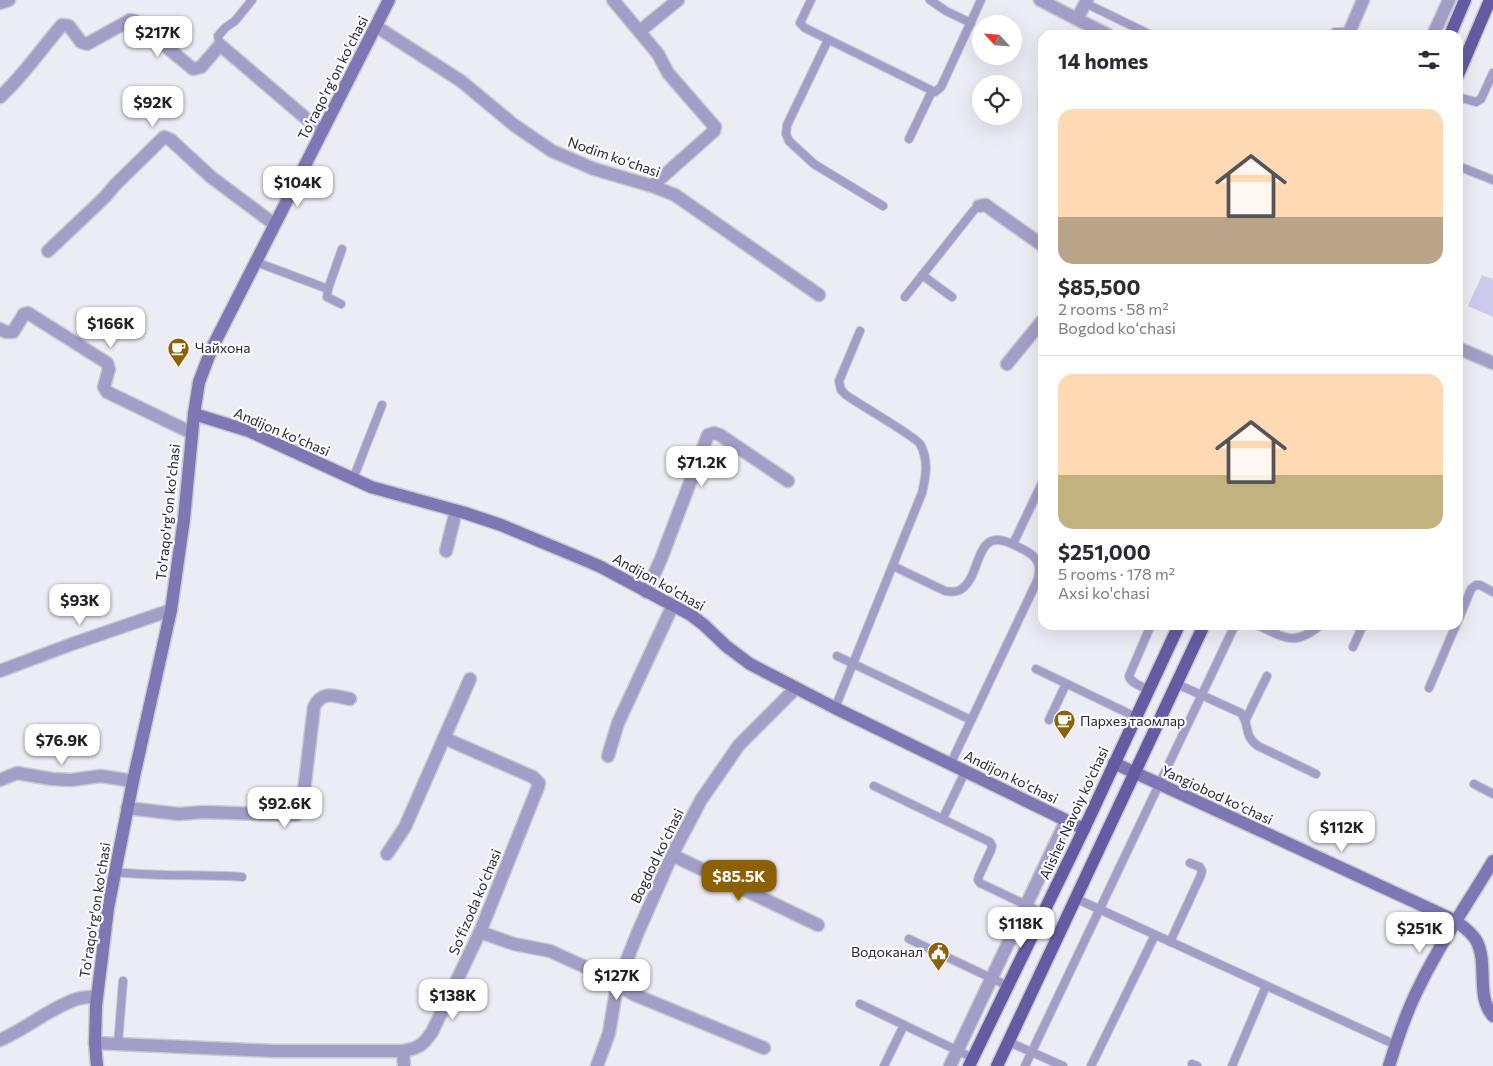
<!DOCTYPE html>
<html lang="en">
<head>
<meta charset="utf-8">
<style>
  body { margin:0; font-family:Commissioner,sans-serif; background:#f2f2f3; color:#2b2b33; height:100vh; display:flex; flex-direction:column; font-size:19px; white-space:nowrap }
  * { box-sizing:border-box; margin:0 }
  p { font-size:16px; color:#7c7c81 }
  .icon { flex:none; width:28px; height:28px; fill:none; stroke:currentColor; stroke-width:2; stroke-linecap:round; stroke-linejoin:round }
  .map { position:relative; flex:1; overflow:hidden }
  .panel { position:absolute; left:1038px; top:30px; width:425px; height:600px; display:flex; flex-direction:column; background:#fff; border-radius:15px; box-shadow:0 5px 20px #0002 }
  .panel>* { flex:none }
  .needle { width:32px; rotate:296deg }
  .tools { position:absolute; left:972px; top:15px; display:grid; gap:10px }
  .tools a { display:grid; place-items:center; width:50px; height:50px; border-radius:50%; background:#fff; box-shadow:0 5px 20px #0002; font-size:25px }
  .price { position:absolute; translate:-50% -42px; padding:0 11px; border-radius:10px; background:#fff; color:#222; font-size:16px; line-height:32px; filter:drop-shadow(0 1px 2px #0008) }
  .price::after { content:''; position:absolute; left:50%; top:30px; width:15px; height:11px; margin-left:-8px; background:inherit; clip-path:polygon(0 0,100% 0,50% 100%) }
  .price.on { background:#8c6003; color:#fff }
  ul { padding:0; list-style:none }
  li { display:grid; align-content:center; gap:10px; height:265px; padding:0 20px }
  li+li { border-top:1px solid #e1e1e2 }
  li span { display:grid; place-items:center; height:155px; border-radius:15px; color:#555 }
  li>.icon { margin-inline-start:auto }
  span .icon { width:90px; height:90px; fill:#fffc; stroke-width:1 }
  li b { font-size:21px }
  h2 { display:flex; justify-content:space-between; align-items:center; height:60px; padding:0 20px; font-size:21px }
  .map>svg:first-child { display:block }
  .green { fill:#cccbed }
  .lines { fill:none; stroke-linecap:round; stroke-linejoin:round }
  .lane-casing { stroke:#c9c9d1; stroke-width:10 }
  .street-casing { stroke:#c9c9d1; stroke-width:15 }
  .secondary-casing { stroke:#c9c9d1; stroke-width:15 }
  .primary-casing { stroke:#c9c9d1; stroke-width:15 }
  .lane { stroke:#a19fc7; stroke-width:8 }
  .street { stroke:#a19fc7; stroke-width:12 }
  .secondary { stroke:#7d78b3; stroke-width:12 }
  .primary { stroke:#645ca3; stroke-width:12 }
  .labels { text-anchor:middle; stroke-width:4.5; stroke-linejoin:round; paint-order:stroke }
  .street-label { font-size:14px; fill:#29292c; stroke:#faf9ff }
  .poi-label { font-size:14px; fill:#29292c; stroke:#faf9ff; text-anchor:start }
</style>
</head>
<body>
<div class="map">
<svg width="1493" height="1066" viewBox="0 0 1493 1066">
  <rect width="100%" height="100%" fill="#ececf5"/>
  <polygon class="green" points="1482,275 1493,279 1493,317 1468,306"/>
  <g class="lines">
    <defs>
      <g id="lane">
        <polyline points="811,0 800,23 805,28 935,92 941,87 981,0"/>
        <polyline points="930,0 946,11 971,23"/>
        <polyline points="1085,3 1151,35"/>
        <polyline points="1331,35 1335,32 1350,32"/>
        <polyline points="828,40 787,125 786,134 789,141 814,164 883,206"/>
        <polyline points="220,45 218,36 225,28 235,21 252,0"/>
        <polyline points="1458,97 1476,102 1481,99 1493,73"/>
        <polyline points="909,139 932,91"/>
        <polyline points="1458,166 1493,180"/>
        <polyline points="256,262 328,289 327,297 341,304"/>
        <polyline points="922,275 952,297"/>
        <polyline points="328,289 342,249"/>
        <polyline points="905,297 974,210 979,206"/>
        <polyline points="353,479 382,405"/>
        <polyline points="1013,544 1042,483"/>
        <path d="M893,566L945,591C950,592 956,592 960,590C983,577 973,525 1012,544C1018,547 1026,550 1032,555C1040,561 1040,569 1038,579L950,765"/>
        <polyline points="1458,621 1471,589 1476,585 1480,585 1493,592"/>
        <path d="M1257,625C1286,638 1293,647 1321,625"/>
        <polyline points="1353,647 1363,625"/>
        <polyline points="837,656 971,720"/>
        <polyline points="1036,669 1136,717"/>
        <path d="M1177,684L1241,713C1251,726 1242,734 1258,746L1316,774"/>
        <polyline points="1429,688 1456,625"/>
        <path d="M1149,690C1142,686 1131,684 1129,676L1151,625"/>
        <path d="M835,708L922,493C926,476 929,460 920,444C916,437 857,403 846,395L841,390L839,381L860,331"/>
        <polyline points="1246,719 1267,676"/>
        <polyline points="1049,720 1066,684"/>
        <polyline points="1474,784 1493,794"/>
        <polyline points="874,786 990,842 992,846 991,850 979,876 978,880 980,883 1043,913"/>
        <polyline points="943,818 965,772"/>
        <path d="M115,872C157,877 200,874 242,877"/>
        <polyline points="1077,899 1396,1045"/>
        <polyline points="909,939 1008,986"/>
        <polyline points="1170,942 1201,875 1202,871 1200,867 1190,863"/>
        <polyline points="860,1004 973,1058"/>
        <polyline points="1009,1042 1063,1066"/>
        <polyline points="118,1044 123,981"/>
        <polyline points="1192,1064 1197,1066"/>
        <polyline points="884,1066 904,1025"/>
        <polyline points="1025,1066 1235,625"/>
        <polyline points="1091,1066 1155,935"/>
        <polyline points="1232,1066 1266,986"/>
      </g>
      <g id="street">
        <polyline points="613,0 658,54 668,73 715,127 714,131 652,186"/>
        <polyline points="1040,0 1108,35"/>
        <polyline points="0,3 9,0"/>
        <polyline points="1077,19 1087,0"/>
        <polyline points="377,27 461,81 514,125 552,151 594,169 652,186 675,195 819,295"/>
        <polyline points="640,31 678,0"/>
        <polyline points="1348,35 1363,0"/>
        <polyline points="1433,35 1449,0"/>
        <path d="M0,97C24,75 41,49 62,25L69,26L81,42L87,44L130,20L135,21L193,69L201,67L220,45L322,132"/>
        <polyline points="979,206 986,205 991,209 1042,245"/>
        <polyline points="48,251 105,197 115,185 164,137 171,140 211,177 274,224"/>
        <polyline points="0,329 6,332 13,332 24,314 28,313 107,363 109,369 104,387 107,392 192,433"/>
        <polyline points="1458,348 1493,363"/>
        <polyline points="1007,364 1042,321"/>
        <polyline points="446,551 456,511"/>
        <polyline points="646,592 661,559 708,435 714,433 720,435 788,481"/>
        <polyline points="0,671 72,644 171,610"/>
        <polyline points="608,756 618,723 673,605"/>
        <polyline points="0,780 17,773 52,779 71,780 101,776 133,781"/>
        <path d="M127,808L179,814L204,812L296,815L302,808L314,707C322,690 334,696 350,699"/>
        <polyline points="387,854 405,827 470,679"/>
        <polyline points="672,855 818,925"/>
        <polyline points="480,932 514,944 550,951 607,977 617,985 635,995 764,1048"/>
        <path d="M0,1040C26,1029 47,1010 74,1000C81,997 90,997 97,996"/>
        <path d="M95,1043L274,1051H403C419,1048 423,1045 432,1032L480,932L538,787L539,783L533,777L444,738"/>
        <polyline points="403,1051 404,1066"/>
        <polyline points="597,1066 609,1033 617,985 638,932 672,855 701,800 739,745 796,688"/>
        <polyline points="950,1066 1066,821"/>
      </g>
      <g id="secondary">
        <polyline points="194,414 249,431 371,487 465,513 501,525 573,555 599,566 691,615 704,625 726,646 750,664 835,708 1084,829"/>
        <path d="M1114,763L1456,921C1464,927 1471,932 1476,940C1489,963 1475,996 1493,1016"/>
        <polyline points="97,1066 95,1043 96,1006 108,908 133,781 171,610 184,519 194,414 199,382 212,348 389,0"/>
        <path d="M1389,1066C1397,1040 1406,1012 1419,987C1440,943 1468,903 1493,861"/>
      </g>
      <g id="primary">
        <polyline points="1450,35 1465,0"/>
        <polyline points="1458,75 1490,0"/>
        <polyline points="969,1066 1084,829 1179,625"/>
        <polyline points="997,1066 1204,625"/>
      </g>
    </defs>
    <use href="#lane" class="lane-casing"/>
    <use href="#street" class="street-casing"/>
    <use href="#secondary" class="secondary-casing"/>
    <use href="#primary" class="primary-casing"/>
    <use href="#lane" class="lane"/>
    <use href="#street" class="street"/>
    <use href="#secondary" class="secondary"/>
    <use href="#primary" class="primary"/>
  </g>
  <defs>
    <symbol id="cafe-pin" viewBox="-11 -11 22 30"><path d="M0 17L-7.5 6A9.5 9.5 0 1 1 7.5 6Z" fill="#8c6003" stroke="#faf9ff"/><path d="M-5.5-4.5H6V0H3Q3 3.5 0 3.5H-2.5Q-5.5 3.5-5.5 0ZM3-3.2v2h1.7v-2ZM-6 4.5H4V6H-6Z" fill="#fff"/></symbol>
    <symbol id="civic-pin" viewBox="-11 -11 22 30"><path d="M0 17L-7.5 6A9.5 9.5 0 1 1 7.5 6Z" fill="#8c6003" stroke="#faf9ff"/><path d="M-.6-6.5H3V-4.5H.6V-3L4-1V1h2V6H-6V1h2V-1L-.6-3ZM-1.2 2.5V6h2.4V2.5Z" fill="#fff"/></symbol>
  </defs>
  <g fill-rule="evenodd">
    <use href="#cafe-pin" x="166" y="336" width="25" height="34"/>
    <use href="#cafe-pin" x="1052" y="708" width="25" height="34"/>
    <use href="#civic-pin" x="926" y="940" width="25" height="34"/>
  </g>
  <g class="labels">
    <g class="street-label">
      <text transform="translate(333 78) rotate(-63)" y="5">To'raqo'rg'on ko'chasi</text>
      <text transform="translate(614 157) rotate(19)" y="5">Nodim koʻchasi</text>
      <text transform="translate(282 432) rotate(23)" y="5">Andijon ko'chasi</text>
      <text transform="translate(168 512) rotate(-84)" y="5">To'raqo'rg'on ko'chasi</text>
      <text transform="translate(659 582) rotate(29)" y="5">Andijon ko'chasi</text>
      <text transform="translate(1011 777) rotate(26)" y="5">Andijon ko'chasi</text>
      <text transform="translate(1217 795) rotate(25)" y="5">Yangiobod koʻchasi</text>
      <text transform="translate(1074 813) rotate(-65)" y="5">Alisher Navoiy ko'chasi</text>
      <text transform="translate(657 856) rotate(-64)" y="5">Bogdod koʻchasi</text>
      <text transform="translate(475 902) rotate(-67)" y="5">Soʻfizoda koʻchasi</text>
      <text transform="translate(95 910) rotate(-81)" y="5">To'raqo'rg'on ko'chasi</text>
    </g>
    <g class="poi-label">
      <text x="195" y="353">Чайхона</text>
      <text x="1080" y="726">Пархез таомлар</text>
      <text x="923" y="957" text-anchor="end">Водоканал</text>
    </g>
  </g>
</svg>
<div class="tools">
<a><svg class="needle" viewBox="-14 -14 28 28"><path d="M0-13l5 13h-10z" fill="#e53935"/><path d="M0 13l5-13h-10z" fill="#7c7c81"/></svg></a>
<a><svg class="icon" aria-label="locate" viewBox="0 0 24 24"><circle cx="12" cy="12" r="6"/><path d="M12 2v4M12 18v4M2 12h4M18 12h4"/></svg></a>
</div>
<b class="price" style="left:158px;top:58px">$217K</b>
<b class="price" style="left:153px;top:128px">$92K</b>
<b class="price" style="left:298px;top:208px">$104K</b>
<b class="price" style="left:111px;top:349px">$166K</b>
<b class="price" style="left:702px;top:488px">$71.2K</b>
<b class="price" style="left:80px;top:626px">$93K</b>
<b class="price" style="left:62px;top:766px">$76.9K</b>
<b class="price" style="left:285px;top:829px">$92.6K</b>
<b class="price" style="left:1342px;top:853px">$112K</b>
<b class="price on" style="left:739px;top:902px">$85.5K</b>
<b class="price" style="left:1021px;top:949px">$118K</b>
<b class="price" style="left:1420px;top:954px">$251K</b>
<b class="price" style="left:617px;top:1001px">$127K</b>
<b class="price" style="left:453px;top:1021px">$138K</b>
<section class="panel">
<h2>14 homes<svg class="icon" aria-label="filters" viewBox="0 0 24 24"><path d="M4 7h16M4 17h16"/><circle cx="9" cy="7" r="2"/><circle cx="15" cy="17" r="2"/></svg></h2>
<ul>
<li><span style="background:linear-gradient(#ffd9b3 70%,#b9a48a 0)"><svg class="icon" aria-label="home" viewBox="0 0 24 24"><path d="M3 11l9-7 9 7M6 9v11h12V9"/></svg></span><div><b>$85,500</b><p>2 rooms · 58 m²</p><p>Bogdod koʻchasi</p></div></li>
<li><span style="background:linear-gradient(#ffd9b3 65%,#c2b280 0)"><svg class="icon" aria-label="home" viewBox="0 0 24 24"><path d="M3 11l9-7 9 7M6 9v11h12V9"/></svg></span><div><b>$251,000</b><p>5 rooms · 178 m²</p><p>Axsi ko'chasi</p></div></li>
</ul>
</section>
</div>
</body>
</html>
